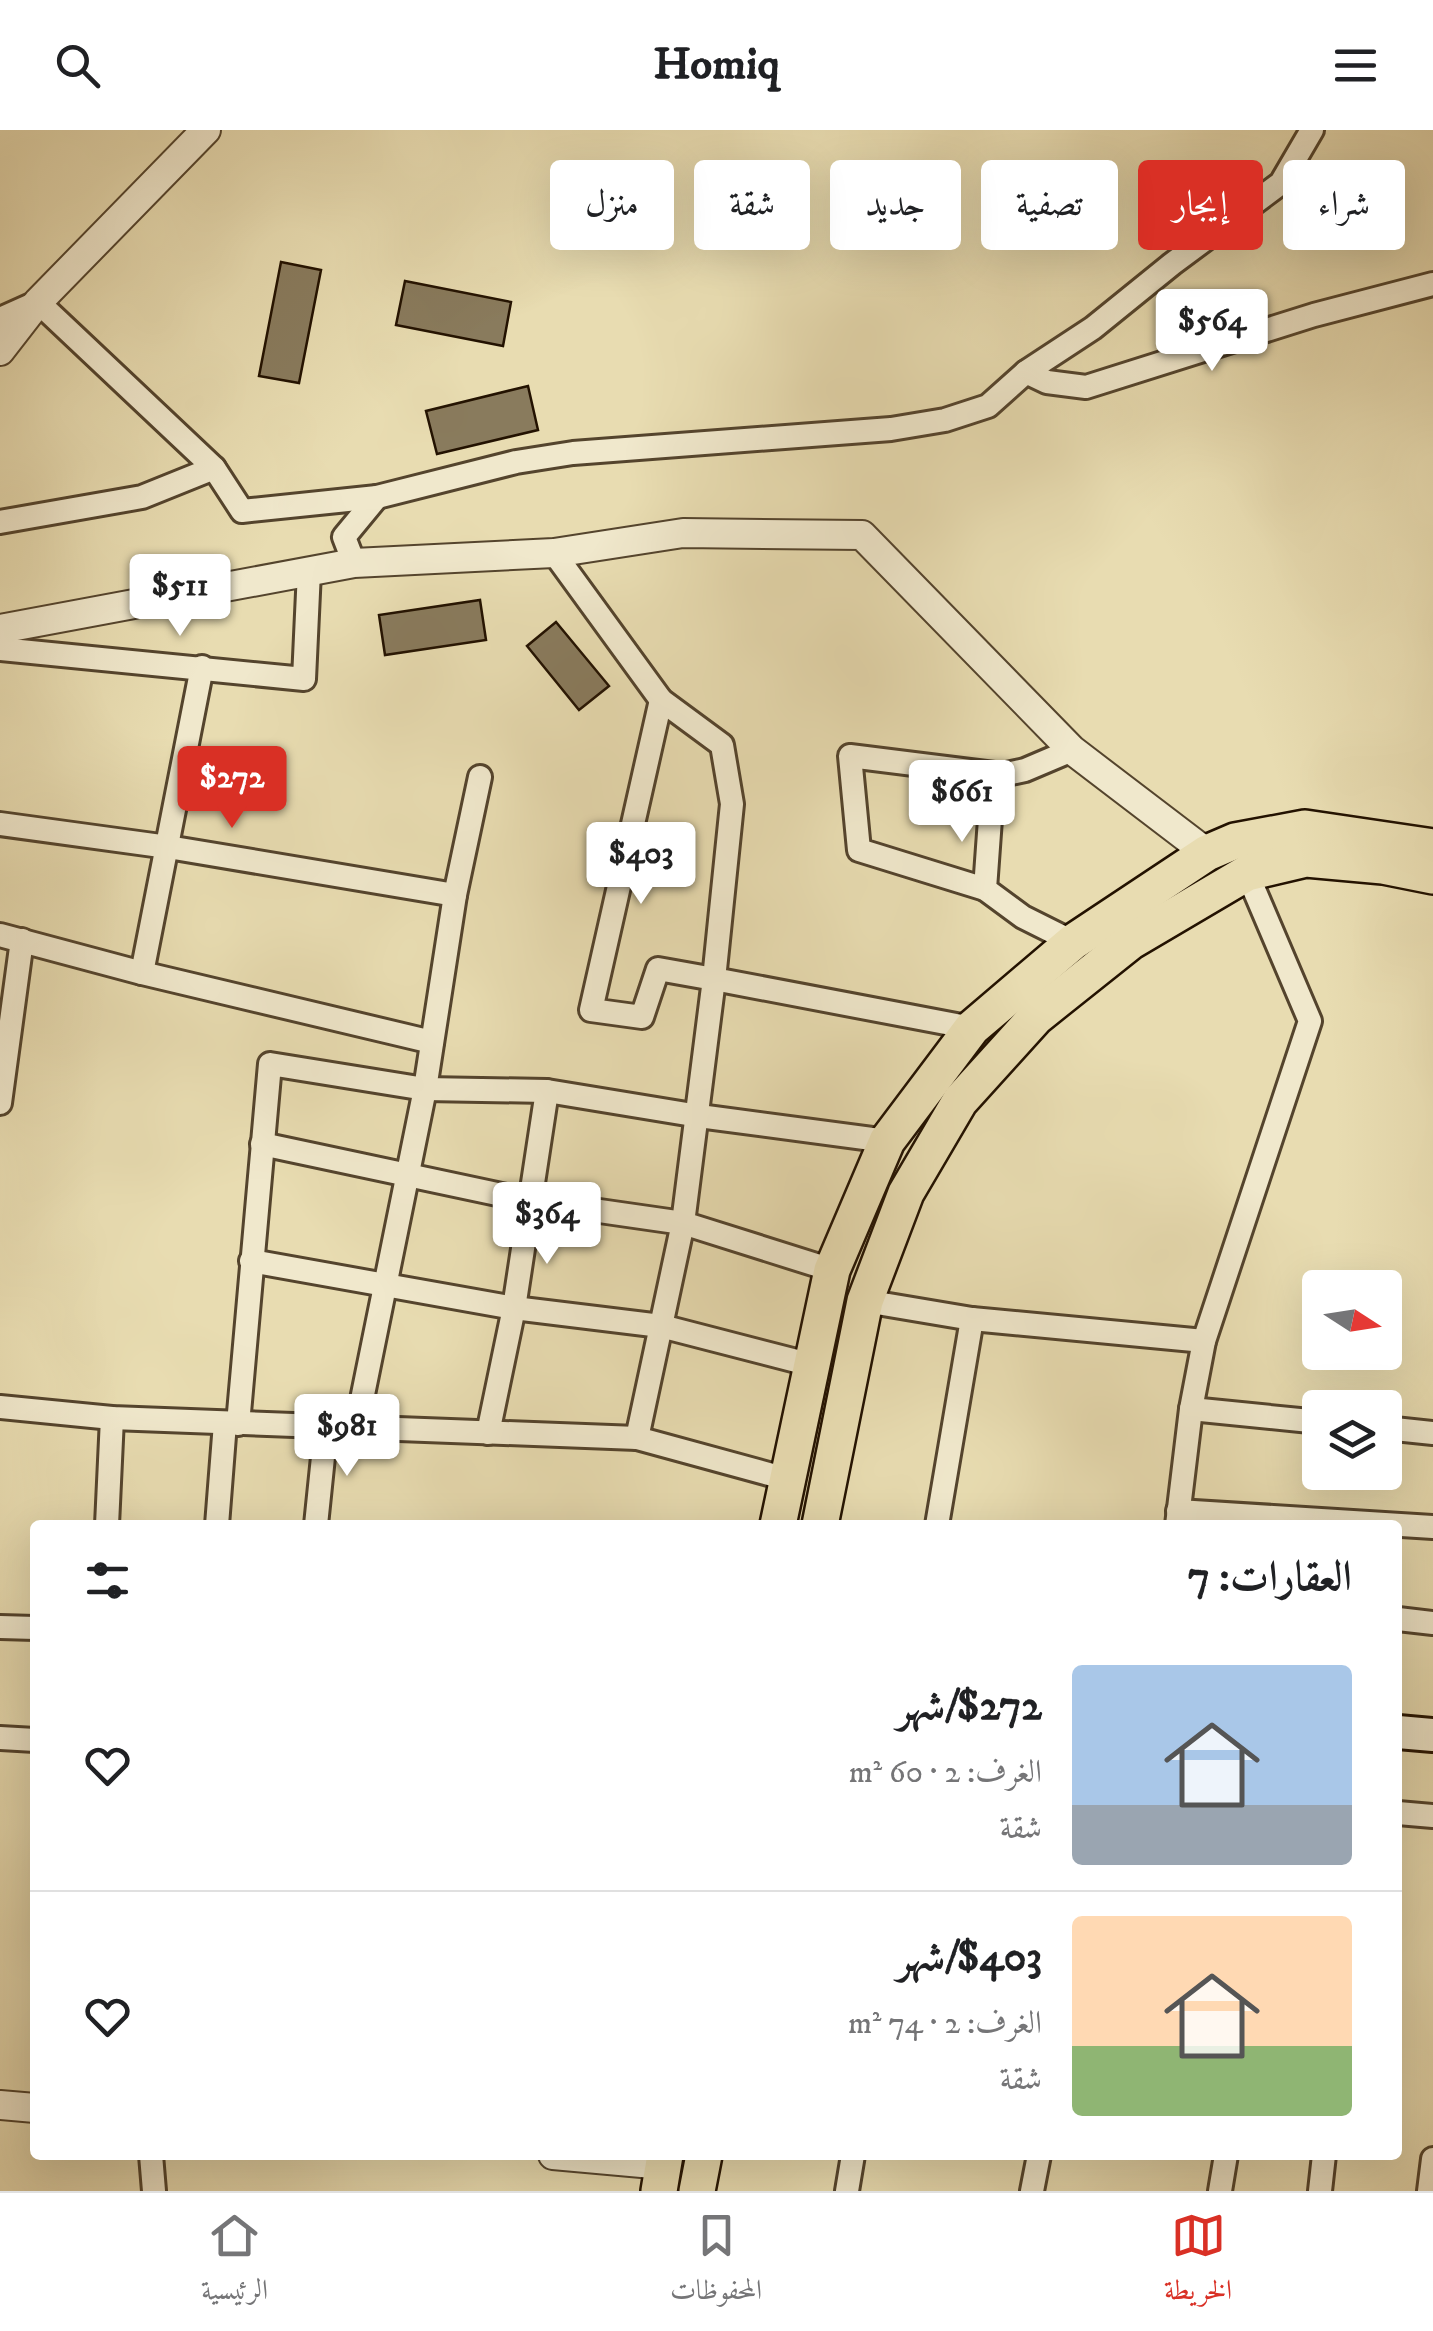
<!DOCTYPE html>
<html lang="ar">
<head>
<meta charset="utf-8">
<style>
  body { margin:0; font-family:"IM FELL DW Pica",Amiri,serif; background:#f6f6f6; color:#202124; direction:rtl; height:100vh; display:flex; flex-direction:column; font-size:38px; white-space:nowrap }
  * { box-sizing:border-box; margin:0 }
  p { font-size:32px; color:#757577 }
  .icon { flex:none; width:55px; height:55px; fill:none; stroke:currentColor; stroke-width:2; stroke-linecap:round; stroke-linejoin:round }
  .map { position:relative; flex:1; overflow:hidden; direction:ltr }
  .drawer { position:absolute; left:30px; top:1390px; width:1372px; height:640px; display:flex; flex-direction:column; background:#fff; border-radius:10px; box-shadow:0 10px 40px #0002; direction:rtl }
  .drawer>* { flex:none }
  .hud { position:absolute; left:30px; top:30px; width:1375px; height:90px; direction:rtl; display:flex; gap:20px }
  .needle { width:65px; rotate:102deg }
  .buttons { position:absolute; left:1302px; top:1140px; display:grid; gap:20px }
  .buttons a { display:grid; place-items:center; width:100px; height:100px; border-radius:10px; background:#fff; box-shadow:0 10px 40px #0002; font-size:50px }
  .price { position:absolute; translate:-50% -85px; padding:0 22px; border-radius:10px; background:#fff; color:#222; font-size:32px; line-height:65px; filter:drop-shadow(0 2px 5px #0008) }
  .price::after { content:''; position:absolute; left:50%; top:60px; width:30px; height:22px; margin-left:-15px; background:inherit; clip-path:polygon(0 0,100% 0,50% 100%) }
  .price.active { background:#d93025; color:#fff }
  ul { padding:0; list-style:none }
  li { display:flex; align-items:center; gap:30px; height:250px; padding:0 50px }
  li+li { border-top:2px solid #e0e0e0 }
  li span { display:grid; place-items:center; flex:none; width:280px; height:200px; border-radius:10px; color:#555 }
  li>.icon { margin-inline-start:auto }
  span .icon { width:120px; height:120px; fill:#fffc; stroke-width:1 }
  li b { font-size:42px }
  h2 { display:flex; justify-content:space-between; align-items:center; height:120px; padding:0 50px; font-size:42px }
  .pill { padding:0 35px; border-radius:10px; background:#fff; box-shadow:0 10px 40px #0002; font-size:35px; line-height:90px }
  .pill.active { background:#d93025; color:#fff }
  header { display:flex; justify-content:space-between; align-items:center; height:130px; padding:0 50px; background:#fff; font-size:45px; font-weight:700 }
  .tabs { display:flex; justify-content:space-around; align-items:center; height:140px; border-top:2px solid #e0e0e0; background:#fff; font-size:28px; color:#757577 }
  .tabs a { display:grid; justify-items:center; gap:5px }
  .tabs .active { color:#d93025 }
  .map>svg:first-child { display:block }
  .building { fill:#897b5d; stroke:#231201; stroke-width:2.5 }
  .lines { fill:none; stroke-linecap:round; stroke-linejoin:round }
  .minor-casing { stroke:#54442d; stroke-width:28 }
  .tertiary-casing { stroke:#54442d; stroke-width:32 }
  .secondary-casing { stroke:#231201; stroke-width:38 }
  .primary-casing { stroke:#231201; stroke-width:40 }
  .minor { stroke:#f0e8cc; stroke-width:22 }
  .tertiary { stroke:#f0e8cc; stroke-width:28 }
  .secondary { stroke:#f0e8cc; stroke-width:32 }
  .primary { stroke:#e8dcb1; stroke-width:35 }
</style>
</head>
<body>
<header><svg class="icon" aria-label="menu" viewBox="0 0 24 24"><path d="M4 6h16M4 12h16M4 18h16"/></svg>Homiq<svg class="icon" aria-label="search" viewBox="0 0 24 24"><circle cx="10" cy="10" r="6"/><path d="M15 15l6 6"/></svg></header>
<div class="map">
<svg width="1433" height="2061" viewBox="0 0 1433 2061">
  <rect width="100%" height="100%" fill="#e8dcb1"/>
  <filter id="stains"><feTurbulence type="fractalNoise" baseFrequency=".002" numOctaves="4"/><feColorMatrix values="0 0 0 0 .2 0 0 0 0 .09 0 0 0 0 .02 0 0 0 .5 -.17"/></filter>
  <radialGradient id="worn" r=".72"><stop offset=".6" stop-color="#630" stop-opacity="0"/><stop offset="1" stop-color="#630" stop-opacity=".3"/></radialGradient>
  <g class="building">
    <polygon points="281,132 321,140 299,253 259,246"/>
    <polygon points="405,151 511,172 503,216 396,195"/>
    <polygon points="528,256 538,300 437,324 426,281"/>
    <polygon points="480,470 486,510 385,525 379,485"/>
    <polygon points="556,492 609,556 579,580 527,516"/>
  </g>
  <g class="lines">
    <defs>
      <g id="minor">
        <polyline points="0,189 38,172 214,338 242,381 377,367 516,332 573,323 891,299 945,290 988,276 1026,242 1093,198 1172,134 1281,53 1312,0"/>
        <polyline points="1026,242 1047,252 1086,257 1314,185 1433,154"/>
        <polyline points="0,392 142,367 214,338"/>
        <polyline points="554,423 661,570 722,615 732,674 714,849 972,898"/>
        <polyline points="354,433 344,407 377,367"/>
        <polyline points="0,519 304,549 309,441"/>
        <polyline points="1072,620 1025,640 1002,645 990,689 985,759 1023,787 1073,812"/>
        <polyline points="0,694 168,717 455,765"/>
        <polyline points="985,759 859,720 850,626 1002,645"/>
        <polyline points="0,805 142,843 432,912"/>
        <polyline points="142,843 202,537"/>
        <polyline points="0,973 22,810"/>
        <polyline points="262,1014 530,1071 683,1093 832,1140"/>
        <polyline points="251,1131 514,1178 661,1196 812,1235"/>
        <polyline points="865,1171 972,1189 1204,1211"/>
        <polyline points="0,1277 112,1288 637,1308 787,1349"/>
        <polyline points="1191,1279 1320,1292"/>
        <polyline points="238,1294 270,934 425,959 547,961 699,986 887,1011"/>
        <polyline points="1385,1298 1433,1303"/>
        <polyline points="356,1299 425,959 455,765 480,647"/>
        <polyline points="488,1303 514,1178 547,961"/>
        <polyline points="637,1308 683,1093 714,849 658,839 642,887 591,880 661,570"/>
        <polyline points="1178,1381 1433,1397"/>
        <polyline points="107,1395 112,1288"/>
        <polyline points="217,1395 225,1293"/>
        <polyline points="316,1395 326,1298"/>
        <polyline points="937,1395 972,1189"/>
        <polyline points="1177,1395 1191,1279 1204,1211 1310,891 1247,743"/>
        <polyline points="1398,1489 1433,1493"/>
        <polyline points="0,1497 35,1498"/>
        <polyline points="0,1608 35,1610"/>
        <polyline points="1398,1683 1433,1686"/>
        <polyline points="151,2025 154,2061"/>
        <polyline points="847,2061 853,2025"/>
        <polyline points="1032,2061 1039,2025"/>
        <polyline points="1220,2061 1226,2025"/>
        <polyline points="1320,2061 1324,2025"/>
        <polyline points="1429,2061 1433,2029"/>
      </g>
      <g id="tertiary">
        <polyline points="0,221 38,172 206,0"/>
        <polyline points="0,499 354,433 554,423 683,403 862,405 1072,620 1207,723"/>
        <polyline points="0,1975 35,1978"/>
        <polyline points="553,2025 664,2035"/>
      </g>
      <polyline id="secondary" points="1398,1602 1433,1605"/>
      <g id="primary">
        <polyline points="778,1395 832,1140 887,1011 972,898 1073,812 1207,723 1235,711 1305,698 1433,717"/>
        <polyline points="820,1395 865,1171 906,1063 960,971 1036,887 1130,812 1247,743 1306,729 1383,736 1433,746"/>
        <polyline points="659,2061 665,2025"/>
        <polyline points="697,2061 704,2025"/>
      </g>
    </defs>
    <use href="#minor" class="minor-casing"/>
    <use href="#tertiary" class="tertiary-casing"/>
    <use href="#secondary" class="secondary-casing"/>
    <use href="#primary" class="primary-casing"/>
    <use href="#minor" class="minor"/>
    <use href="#tertiary" class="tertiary"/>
    <use href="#secondary" class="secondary"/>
    <use href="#primary" class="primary"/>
  </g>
  <rect width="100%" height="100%" filter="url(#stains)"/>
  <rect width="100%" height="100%" fill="url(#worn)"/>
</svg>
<div class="buttons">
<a><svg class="needle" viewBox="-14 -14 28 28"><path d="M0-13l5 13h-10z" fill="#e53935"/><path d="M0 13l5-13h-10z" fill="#757577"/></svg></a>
<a><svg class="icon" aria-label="layers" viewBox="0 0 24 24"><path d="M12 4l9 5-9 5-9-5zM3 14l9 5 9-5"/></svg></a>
</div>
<b class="price" style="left:1212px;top:244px">$564</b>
<b class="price" style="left:180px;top:509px">$511</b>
<b class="price active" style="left:232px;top:701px">$272</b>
<b class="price" style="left:962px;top:715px">$661</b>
<b class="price" style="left:641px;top:777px">$403</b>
<b class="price" style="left:547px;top:1137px">$364</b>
<b class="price" style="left:347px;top:1349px">$981</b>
<div class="hud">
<a class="pill">شراء</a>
<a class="pill active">إيجار</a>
<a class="pill">تصفية</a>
<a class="pill">جديد</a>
<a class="pill">شقة</a>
<a class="pill">منزل</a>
</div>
<section class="drawer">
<h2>العقارات: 7<svg class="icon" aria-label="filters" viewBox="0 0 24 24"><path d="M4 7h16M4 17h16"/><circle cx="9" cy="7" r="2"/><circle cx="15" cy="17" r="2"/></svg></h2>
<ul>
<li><span style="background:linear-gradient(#a9c7e8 70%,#9aa5b1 0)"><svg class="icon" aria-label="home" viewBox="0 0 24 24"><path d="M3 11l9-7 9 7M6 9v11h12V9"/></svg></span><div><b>$272/شهر</b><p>الغرف: 2 · 60 m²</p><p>شقة</p></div><svg class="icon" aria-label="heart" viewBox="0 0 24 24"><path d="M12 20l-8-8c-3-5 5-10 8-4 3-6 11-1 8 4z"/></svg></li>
<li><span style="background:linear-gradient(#ffd9b3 65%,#8fb573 0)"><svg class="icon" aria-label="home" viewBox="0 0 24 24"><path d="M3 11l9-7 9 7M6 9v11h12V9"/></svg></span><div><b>$403/شهر</b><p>الغرف: 2 · 74 m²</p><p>شقة</p></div><svg class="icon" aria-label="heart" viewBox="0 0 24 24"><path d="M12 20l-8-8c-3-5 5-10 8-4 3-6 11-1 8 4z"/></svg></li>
</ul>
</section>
</div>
<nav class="tabs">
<a class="active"><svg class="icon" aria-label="map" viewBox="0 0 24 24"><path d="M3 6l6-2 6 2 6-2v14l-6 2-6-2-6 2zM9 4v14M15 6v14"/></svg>الخريطة</a>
<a><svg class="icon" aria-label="saved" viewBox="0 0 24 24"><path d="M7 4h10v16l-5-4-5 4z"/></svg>المحفوظات</a>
<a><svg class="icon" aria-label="home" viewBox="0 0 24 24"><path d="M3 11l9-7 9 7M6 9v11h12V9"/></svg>الرئيسية</a>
</nav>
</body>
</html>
